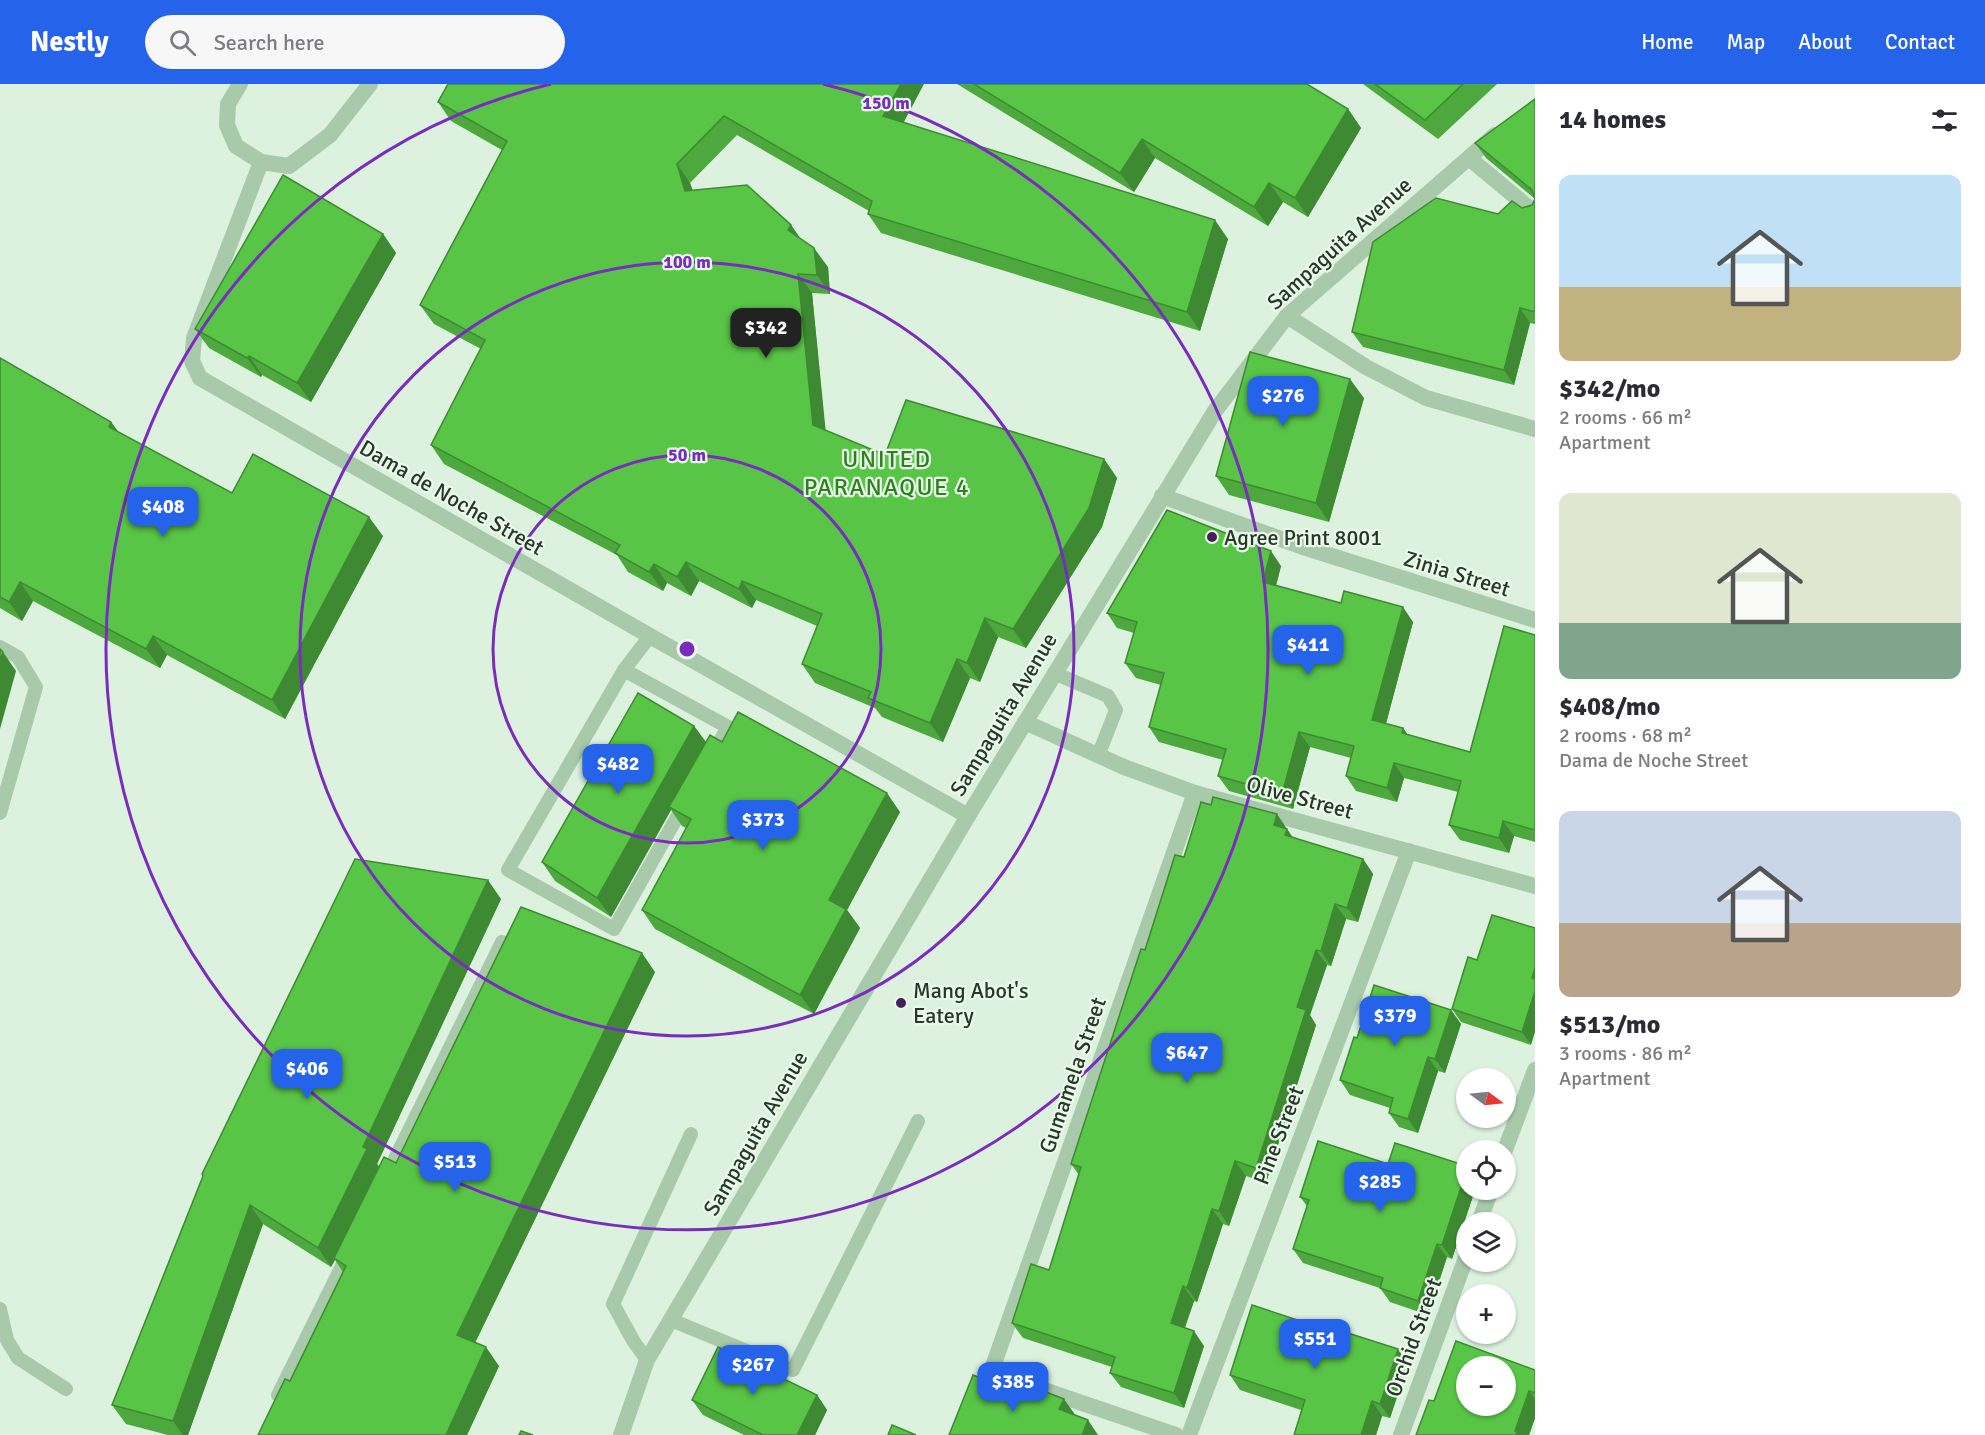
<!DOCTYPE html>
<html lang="en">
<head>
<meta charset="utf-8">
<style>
  body { margin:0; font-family:Signika,sans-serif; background:#f7f7f7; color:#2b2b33; height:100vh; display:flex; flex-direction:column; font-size:22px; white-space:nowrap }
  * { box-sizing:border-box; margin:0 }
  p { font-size:20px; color:#7c7c81 }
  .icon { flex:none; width:33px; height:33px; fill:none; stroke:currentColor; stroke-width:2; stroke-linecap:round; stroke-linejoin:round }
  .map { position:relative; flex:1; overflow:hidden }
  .side { display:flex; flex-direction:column; background:#fff; width:450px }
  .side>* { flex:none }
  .needle { width:39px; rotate:105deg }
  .fabs { position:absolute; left:1456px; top:984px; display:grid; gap:12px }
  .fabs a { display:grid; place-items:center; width:60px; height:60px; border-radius:50%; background:#fff; box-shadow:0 2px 4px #0004; font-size:30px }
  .price { position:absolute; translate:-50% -51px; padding:0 14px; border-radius:12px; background:#2563eb; color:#fff; font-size:20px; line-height:39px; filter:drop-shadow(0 2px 3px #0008) }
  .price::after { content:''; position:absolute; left:50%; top:36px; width:18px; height:14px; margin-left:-9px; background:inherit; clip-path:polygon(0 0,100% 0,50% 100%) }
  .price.current { background:#222; color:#fff }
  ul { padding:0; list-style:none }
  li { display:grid; align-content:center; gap:12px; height:318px; padding:0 24px }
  li span { display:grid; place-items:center; height:186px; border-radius:12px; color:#555 }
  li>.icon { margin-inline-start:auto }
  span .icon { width:108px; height:108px; fill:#fffc; stroke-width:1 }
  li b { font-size:26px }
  h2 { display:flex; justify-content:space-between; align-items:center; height:72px; padding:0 24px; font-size:26px }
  header { display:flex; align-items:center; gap:36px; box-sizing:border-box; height:84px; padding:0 30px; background:#2563eb; color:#fff }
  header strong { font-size:28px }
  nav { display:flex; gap:33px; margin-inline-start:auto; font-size:21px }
  .search { width:420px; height:54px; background:#f7f7f7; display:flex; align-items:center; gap:15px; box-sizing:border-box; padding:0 21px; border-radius:33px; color:#7c7c81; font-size:22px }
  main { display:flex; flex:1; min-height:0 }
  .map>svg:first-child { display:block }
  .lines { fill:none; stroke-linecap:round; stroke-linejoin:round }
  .service { stroke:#a8caaa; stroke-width:14 }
  .minor { stroke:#a8caaa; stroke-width:16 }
  .wall { fill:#4da93d }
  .shaded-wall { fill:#3e8a32 }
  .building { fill:#59c547; stroke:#3e8a32; stroke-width:1.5; fill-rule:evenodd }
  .ring { fill:none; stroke:#7b2cbf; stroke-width:3 }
  .poi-dot { fill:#461e58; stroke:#e9faeb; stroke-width:2 }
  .labels { text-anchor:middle; stroke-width:4.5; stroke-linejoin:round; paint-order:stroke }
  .street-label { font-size:22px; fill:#293728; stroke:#e9faeb }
  .poi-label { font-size:22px; fill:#293728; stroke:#e9faeb; text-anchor:start }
  .neighbourhood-label { font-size:24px; letter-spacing:1.5px; fill:#2e8020; stroke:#e9faeb }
  .centre { fill:#7b2cbf; stroke:#e9faeb; stroke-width:3 }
  .ring-label { font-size:18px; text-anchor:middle; font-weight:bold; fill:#7b2cbf; stroke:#e9faeb; stroke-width:4.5; stroke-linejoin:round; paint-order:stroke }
</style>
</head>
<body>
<header>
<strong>Nestly</strong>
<div class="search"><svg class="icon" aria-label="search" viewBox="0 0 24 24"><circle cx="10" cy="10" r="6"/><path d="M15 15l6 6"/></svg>Search here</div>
<nav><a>Home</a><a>Map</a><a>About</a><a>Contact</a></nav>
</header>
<main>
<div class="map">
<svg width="1535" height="1351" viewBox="0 0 1535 1351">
  <rect width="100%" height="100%" fill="#dcf2df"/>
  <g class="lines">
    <g class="service">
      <polyline points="650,552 624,586 508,786 614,845 685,719"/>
      <polyline points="0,563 18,573 36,603 0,729"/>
      <polyline points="624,586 728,643 711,673"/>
      <polyline points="1054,589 1108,612 1116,626 1098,672"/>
      <polyline points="386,1093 502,858"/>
      <polyline points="0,1225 7,1256 18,1274 66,1305"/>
      <polyline points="671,1236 793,1286 918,1037"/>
      <polyline points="647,1276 634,1258 613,1220 691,1050"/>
      <polyline points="278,1311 348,1170"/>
    </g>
    <g class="minor">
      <polyline points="240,0 228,20 227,41 236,62 261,78 289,82 330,51 370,0"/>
      <polyline points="1469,74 1535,129"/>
      <polyline points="261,78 194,254 192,277 200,294 650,552 968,732"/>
      <polyline points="1287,232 1366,283 1426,314 1535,345"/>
      <polyline points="1162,412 1303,463 1535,536"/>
      <polyline points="1025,638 1124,683 1195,709 1535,802"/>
      <polyline points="1505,1066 1535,986"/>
      <polyline points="1479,1138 1491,1106"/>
      <polyline points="621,1351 647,1276 968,732 1215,327 1287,232 1495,51"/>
      <polyline points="1176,1351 991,1288 1195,709"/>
      <polyline points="1189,1351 1409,767"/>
      <polyline points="1401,1351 1467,1171"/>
    </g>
  </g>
  <g class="wall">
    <polygon points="957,0 1307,0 1348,25 1361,44 1308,133 1283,118 1268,142 1155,74 1134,108"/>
    <polygon points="1363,0 1497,0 1438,55"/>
    <polygon points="1535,15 1535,240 1530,239 1514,301 1363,263 1352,248 1498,130 1532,121 1535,115 1486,74 1475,59"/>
    <polygon points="438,18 904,38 1228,155 1200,247 881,149 868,130 869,127 737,51 690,99 693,107 791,141 800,154 828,183 830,210 812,209 825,346 885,371 1104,375 1117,394 1102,443 1026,564 998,553 980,598 970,594 943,658 882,633 875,624 815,599 802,580 817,542 756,516 752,524 699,497 691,512 667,499 663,507 628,488 617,471 444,380 431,361 481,265 434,240 420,221 502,66 451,37"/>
    <polygon points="383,150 396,169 311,318 262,291 261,293 209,264 195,245"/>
    <polygon points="0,274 111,338 118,348 232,409 383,452 285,635 167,571 160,584 33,517 22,537 0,524"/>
    <polygon points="1364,314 1329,438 1229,411 1216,392"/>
    <polygon points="1281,482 1276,502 1413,538 1386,639 1403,644 1408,651 1470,668 1535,551 1535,758 1514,752 1509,769 1460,756 1449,741 1458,708 1404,694 1397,718 1356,707 1346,692 1351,674 1310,663 1293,725 1229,707 1218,692 1223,676 1159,658 1149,643 1161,601 1136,594 1125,579 1134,549 1117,544 1107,529"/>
    <polygon points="694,642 706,658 722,658 900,728 847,826 860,844 814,930 655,845 642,826 686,744 682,742 671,726 611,833 555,797 542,778"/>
    <polygon points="1287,745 1293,754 1363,775 1373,790 1358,838 1346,835 1331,882 1327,881 1310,931 1316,941 1266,1099 1246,1092 1229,1142 1223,1140 1197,1218 1194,1217 1185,1244 1204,1262 1184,1324 1121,1303 1110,1289 1112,1283 1023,1254 1012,1239 1049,1186 1079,1091 1071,1080 1145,866 1184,773"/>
    <polygon points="501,815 377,1080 379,1082 396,1079 655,888 475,1259 499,1282 467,1351 258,1351 290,1297 343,1188 335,1176 331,1183 263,1140 188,1351 168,1351 126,1340 112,1321 203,1092 202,1090"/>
    <polygon points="1477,876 1531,961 1461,938 1452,925"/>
    <polygon points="1451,926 1461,940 1445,989 1438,987 1418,1049 1399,1043 1389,1029 1390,1024 1350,1011 1340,996 1357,954"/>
    <polygon points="1475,1106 1452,1175 1447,1173 1428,1231 1390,1218 1380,1204 1303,1179 1293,1165 1307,1122 1300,1113"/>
    <polygon points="1408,1280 1390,1334 1382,1332 1376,1351 1294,1351 1301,1326 1240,1306 1230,1291"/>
    <polygon points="1535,1286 1535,1334 1529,1351 1416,1351 1434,1317"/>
    <polygon points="817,1311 827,1326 815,1351 744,1351 703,1331 692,1316"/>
  </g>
  <g class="shaded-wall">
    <polygon points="901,0 924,0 897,51 883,32"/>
    <polygon points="1348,25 1361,44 1308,133 1295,114"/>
    <polygon points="1142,55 1155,74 1134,108 1120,89"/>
    <polygon points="677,80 690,99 699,126 685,107"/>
    <polygon points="1269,99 1283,118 1268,142 1254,123"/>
    <polygon points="1215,136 1228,155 1200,247 1187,228"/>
    <polygon points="791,141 804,160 788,146"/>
    <polygon points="383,150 396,169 311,318 297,299"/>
    <polygon points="814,164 828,183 830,210 817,191"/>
    <polygon points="798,190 812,209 827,360 813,341"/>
    <polygon points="1520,224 1530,239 1514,301 1504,286"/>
    <polygon points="249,272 262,291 261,293 247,274"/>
    <polygon points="1350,295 1364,314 1329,438 1316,419"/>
    <polygon points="111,338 125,357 109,343"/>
    <polygon points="1104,375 1117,394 1102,443 1026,564 1013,545"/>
    <polygon points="369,433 383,452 285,635 272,616"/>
    <polygon points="1271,467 1281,482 1273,513 1263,498"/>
    <polygon points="686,478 699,497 691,512 677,493"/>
    <polygon points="654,480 667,499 663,507 649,488"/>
    <polygon points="742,497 756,516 752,524 739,505"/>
    <polygon points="20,498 33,517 22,537 9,518"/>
    <polygon points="1403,523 1413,538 1383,651 1372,636"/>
    <polygon points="985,534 998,553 980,598 967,579"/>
    <polygon points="153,552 167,571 160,584 146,565"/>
    <polygon points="3,568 16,587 0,645 0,578"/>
    <polygon points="957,575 970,594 943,658 930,639"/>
    <polygon points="694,642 708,661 669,723 671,726 611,833 597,814"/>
    <polygon points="1403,644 1413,659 1402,649"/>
    <polygon points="1299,648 1310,663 1293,725 1282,710"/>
    <polygon points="1394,679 1404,694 1397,718 1387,704"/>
    <polygon points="887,709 900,728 847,826 860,844 814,930 800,911 829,816"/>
    <polygon points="1277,730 1297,760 1295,766 1274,741"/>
    <polygon points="1503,737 1514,752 1509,769 1499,754"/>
    <polygon points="1363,775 1373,790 1358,838 1347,824"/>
    <polygon points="488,796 501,815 377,1080 380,1084 334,1174 335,1176 331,1183 318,1164 363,1063"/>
    <polygon points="1335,820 1346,835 1331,882 1321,867"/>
    <polygon points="1316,866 1327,881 1310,931 1316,941 1266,1099 1256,1084 1297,923"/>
    <polygon points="642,869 655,888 470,1269 457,1251"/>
    <polygon points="1535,884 1535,899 1532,894"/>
    <polygon points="1535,907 1535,948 1531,961 1522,948"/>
    <polygon points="1451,926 1461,940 1445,989 1435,975"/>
    <polygon points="1428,973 1438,987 1418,1049 1408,1035"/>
    <polygon points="1235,1077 1246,1092 1229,1142 1219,1127"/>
    <polygon points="1467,1085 1467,1106 1475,1106 1452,1175 1442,1161"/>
    <polygon points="250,1121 263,1140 188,1351 183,1351 173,1337"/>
    <polygon points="1212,1125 1223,1140 1197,1218 1187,1204"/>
    <polygon points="1437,1160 1447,1173 1428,1231 1418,1217"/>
    <polygon points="1183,1202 1194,1217 1181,1254 1171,1239"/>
    <polygon points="1194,1247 1204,1262 1184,1324 1174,1309"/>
    <polygon points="486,1263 499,1282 467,1351 446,1351"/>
    <polygon points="1398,1265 1408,1280 1390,1334 1380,1320"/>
    <polygon points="1529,1307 1535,1315 1535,1334 1529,1351 1516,1351 1515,1347"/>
    <polygon points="817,1311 827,1326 815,1351 797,1351"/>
    <polygon points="1064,1315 1076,1332 1059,1325"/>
    <polygon points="1372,1317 1382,1332 1376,1351 1361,1351"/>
    <polygon points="1088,1336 1098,1351 1082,1351"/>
  </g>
  <g class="building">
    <polygon points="448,0 901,0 883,32 1215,136 1187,228 868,130 872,117 724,32 677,80 685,107 747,101 791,141 788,146 814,164 817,191 798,190 813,341 885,371 906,316 1104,375 1089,424 1013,545 985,534 967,579 957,575 930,639 868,614 871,608 802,580 822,530 742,497 739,505 686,478 677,493 654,480 649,488 615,469 620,461 431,361 485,256 420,221 507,57 438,18"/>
    <polygon points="974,0 1307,0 1348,25 1295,114 1269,99 1254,123 1142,55 1120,89"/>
    <polygon points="1375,0 1463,0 1425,36"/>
    <polygon points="1535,15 1535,228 1520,224 1504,286 1352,248 1373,158 1436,114 1498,130 1512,117 1522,124 1532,121 1535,115 1532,106 1475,59"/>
    <polygon points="283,91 383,150 297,299 249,272 247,274 195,245"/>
    <polygon points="1250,268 1350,295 1316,419 1216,392"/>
    <polygon points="0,274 111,338 109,343 232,409 253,370 369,433 272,616 153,552 146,565 20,498 9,518 0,513"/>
    <polygon points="1167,426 1271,467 1263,498 1341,519 1344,507 1403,523 1372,636 1403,644 1402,649 1470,668 1504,542 1535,551 1535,746 1503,737 1499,754 1449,741 1461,697 1394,679 1387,704 1346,692 1354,662 1299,648 1282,710 1218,692 1226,665 1149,643 1164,589 1125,579 1137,538 1107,529"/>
    <polygon points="0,565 3,568 0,578"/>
    <polygon points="638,609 694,642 597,814 542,778"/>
    <polygon points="738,628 887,709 829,816 846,825 800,911 642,826 691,735 669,723 710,651 722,658"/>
    <polygon points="1213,713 1277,730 1274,741 1287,745 1285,751 1363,775 1347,824 1335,820 1321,867 1316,866 1297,923 1306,926 1256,1084 1235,1077 1219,1127 1212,1125 1187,1204 1183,1202 1171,1239 1194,1247 1174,1309 1110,1289 1115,1273 1012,1239 1031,1180 1049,1186 1081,1083 1071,1080 1141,865 1145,866 1175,771 1184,773 1201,718 1211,721"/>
    <polygon points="355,775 488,796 363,1063 367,1065 318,1164 250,1121 173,1337 112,1321 203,1092 202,1090"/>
    <polygon points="521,823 642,869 457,1251 486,1263 446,1351 258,1351 285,1295 290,1297 346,1182 334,1174 384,1073 396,1079"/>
    <polygon points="1492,831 1535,844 1535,884 1532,894 1535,895 1535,907 1522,948 1452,925 1468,873 1477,876"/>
    <polygon points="1374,901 1451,926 1435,975 1428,973 1408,1035 1389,1029 1393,1014 1340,996 1354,953 1357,954"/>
    <polygon points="1318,1057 1388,1080 1395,1059 1467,1082 1467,1085 1442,1161 1437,1160 1418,1217 1380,1204 1383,1194 1293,1165 1309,1116 1300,1113"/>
    <polygon points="1252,1221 1328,1246 1329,1243 1398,1265 1380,1320 1372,1317 1361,1351 1294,1351 1305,1316 1230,1291"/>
    <path d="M1456,1257L1535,1286V1309L1529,1307L1515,1347H1517L1516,1351H1416L1429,1316L1434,1317ZM1467,1282H1506V1322H1467Z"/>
    <polygon points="718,1263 817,1311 797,1351 763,1351 692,1316"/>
    <polygon points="973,1291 1034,1315 1038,1305 1064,1315 1059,1325 1088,1336 1082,1351 949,1351"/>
    <polygon points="892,1341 916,1351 888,1351"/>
    <polygon points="521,1347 533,1351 519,1351"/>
  </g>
  <g class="ring">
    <circle cx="687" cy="565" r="194"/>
    <circle cx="687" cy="565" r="387"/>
    <path d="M823 0A581 581 0 1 1 551 0"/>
  </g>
  <g class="poi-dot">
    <circle cx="1212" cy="453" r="6"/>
    <circle cx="901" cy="919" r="6"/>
  </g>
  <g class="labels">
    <g class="street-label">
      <text transform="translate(1339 159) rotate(-42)" y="8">Sampaguita Avenue</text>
      <text transform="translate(452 413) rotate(30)" y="8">Dama de Noche Street</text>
      <text transform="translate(1457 489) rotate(17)" y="8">Zinia Street</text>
      <text transform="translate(1003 630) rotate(-59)" y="8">Sampaguita Avenue</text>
      <text transform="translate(1300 713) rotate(15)" y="8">Olive Street</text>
      <text transform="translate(1072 991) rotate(-71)" y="8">Gumamela Street</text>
      <text transform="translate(755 1049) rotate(-60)" y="8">Sampaguita Avenue</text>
      <text transform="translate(1278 1051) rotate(-69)" y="8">Pine Street</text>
      <text transform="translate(1413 1253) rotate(-70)" y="8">Orchid Street</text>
    </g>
    <g class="poi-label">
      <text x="1224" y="461">Agree Print 8001</text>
      <text x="913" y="914">Mang Abot's<tspan x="913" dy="25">Eatery</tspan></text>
    </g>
    <g class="neighbourhood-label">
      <text x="887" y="383">UNITED<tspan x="887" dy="28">PARANAQUE 4</tspan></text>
    </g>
  </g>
  <circle cx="687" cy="565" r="9" class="centre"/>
  <g class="ring-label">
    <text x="886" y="25">150 m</text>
    <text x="687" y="184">100 m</text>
    <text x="687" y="377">50 m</text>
  </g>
</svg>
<div class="fabs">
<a><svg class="needle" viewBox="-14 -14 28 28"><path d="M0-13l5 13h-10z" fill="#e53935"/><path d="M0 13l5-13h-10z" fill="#7c7c81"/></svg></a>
<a><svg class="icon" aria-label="locate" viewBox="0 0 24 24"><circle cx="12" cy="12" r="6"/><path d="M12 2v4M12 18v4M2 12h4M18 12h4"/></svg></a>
<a><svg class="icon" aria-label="layers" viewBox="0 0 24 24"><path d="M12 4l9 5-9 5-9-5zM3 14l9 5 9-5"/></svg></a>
<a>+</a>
<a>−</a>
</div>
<b class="price current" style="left:766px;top:275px">$342</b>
<b class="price" style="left:1283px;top:343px">$276</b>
<b class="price" style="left:163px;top:454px">$408</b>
<b class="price" style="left:1308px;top:592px">$411</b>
<b class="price" style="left:618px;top:711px">$482</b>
<b class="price" style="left:763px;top:767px">$373</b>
<b class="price" style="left:1395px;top:963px">$379</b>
<b class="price" style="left:1187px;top:1000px">$647</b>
<b class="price" style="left:307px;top:1016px">$406</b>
<b class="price" style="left:455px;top:1109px">$513</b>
<b class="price" style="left:1380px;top:1129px">$285</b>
<b class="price" style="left:1315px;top:1286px">$551</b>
<b class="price" style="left:753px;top:1312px">$267</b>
<b class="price" style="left:1013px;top:1329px">$385</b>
</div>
<section class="side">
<h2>14 homes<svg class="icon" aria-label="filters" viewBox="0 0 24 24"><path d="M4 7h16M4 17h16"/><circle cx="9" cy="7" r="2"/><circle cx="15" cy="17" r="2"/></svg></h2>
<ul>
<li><span style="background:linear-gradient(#bfe0f5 60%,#c2b280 0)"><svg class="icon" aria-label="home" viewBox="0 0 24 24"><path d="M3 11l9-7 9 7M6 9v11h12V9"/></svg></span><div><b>$342/mo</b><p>2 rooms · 66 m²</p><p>Apartment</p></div></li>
<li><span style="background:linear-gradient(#dfe7d0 70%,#7fa58c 0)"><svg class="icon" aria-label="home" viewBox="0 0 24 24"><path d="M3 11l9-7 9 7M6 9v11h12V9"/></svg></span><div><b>$408/mo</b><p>2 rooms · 68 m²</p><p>Dama de Noche Street</p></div></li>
<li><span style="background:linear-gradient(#c9d6e8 60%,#b9a48a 0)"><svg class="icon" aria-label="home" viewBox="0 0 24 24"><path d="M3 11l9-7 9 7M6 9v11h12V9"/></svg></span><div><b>$513/mo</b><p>3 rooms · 86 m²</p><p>Apartment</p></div></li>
</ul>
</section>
</main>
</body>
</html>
